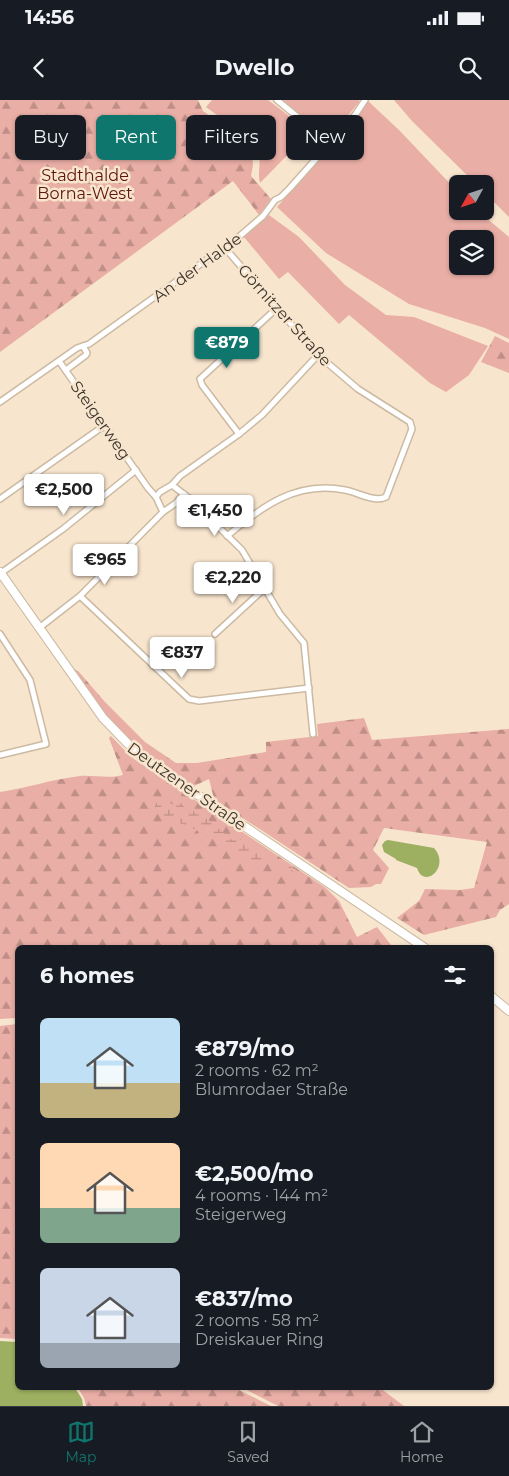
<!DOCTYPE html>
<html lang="en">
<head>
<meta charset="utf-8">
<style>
  body { margin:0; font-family:Montserrat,sans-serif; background:#20242c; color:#f1f3f6; height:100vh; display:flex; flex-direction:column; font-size:19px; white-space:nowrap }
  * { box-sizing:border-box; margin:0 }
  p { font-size:16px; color:#9ea1a6 }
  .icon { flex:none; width:28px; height:28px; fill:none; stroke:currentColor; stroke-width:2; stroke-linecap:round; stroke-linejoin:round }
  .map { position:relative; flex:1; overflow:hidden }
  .details { position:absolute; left:15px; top:845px; width:479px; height:445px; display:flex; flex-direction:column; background:#171b24; border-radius:8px; box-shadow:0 1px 4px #0004 }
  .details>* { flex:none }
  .top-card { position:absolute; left:15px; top:15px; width:480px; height:45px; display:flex; gap:10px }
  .needle { width:32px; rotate:230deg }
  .controls { position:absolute; left:449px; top:75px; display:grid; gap:10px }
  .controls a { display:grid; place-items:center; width:45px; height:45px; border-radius:8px; background:#171b24; box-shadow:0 1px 4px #0004; font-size:25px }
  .price { position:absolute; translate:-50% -42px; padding:0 11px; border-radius:5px; background:#fff; color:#222; font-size:16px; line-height:32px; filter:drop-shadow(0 1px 2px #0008) }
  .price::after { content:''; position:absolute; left:50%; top:30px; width:15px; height:11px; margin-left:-8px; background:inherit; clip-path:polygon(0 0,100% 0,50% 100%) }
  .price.active { background:#0f766e; color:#fff }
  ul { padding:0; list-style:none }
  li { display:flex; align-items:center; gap:15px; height:125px; padding:0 25px }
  li span { display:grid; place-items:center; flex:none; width:140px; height:100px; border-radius:8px; color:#555 }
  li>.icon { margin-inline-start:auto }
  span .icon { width:60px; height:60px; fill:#fffc; stroke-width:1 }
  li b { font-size:21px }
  h2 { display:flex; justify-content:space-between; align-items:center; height:60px; padding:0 25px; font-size:21px }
  .pill { padding:0 18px; border-radius:8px; background:#171b24; box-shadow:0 1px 4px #0004; font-size:18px; line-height:45px }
  .pill.active { background:#0f766e; color:#fff }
  .status { display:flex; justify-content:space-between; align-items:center; height:35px; padding:0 25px; background:#171b24; direction:ltr }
  .status svg { height:14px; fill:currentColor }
  header { display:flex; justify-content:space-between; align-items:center; height:65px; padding:0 25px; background:#171b24; font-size:22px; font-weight:700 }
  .tabs { display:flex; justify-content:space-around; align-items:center; height:70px; border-top:1px solid #363941; background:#171b24; font-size:14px; color:#9ea1a6 }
  .tabs a { display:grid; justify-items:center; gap:2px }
  .tabs .active { color:#0f766e }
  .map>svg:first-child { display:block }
  .green { fill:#e9aea5; fill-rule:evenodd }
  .forest { fill:url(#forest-firs) }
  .wetland { fill:url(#wetland-marsh) }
  .water { fill:#9daf60 }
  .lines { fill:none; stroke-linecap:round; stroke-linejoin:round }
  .minor-casing { stroke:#ccbaa3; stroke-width:8 }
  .secondary-casing { stroke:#ccbaa3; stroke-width:10 }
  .minor { stroke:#fff; stroke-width:5 }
  .secondary { stroke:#fff; stroke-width:8 }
  .labels { text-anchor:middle; stroke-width:5; stroke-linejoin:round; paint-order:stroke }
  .park-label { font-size:16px; fill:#5e130f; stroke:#f8e5ce }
  .street-label { font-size:16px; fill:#3b342b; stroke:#f8e5ce }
</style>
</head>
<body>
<div class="status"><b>14:56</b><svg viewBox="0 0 49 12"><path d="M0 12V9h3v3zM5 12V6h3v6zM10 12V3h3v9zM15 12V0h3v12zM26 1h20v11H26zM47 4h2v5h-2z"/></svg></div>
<header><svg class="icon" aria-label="back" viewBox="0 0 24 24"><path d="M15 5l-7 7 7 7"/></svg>Dwello<svg class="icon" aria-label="search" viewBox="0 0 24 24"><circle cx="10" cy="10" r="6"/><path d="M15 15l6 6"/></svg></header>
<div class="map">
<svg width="509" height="1306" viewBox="0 0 509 1306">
  <defs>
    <pattern id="forest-firs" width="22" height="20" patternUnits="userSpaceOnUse" patternTransform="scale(1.25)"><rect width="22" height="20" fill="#e9aea5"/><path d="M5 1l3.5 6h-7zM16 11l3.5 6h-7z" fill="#be8e87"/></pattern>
    <pattern id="wetland-marsh" width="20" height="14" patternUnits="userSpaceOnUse" patternTransform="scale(1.25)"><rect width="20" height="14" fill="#e9aea5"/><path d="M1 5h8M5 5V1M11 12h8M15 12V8" fill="none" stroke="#be8e87"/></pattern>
  </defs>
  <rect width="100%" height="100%" fill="#f8e5ce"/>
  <g class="green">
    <path d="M212,0H268L310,32L260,83C257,72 262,61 258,51C251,35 220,18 206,7Z"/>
    <polygon points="283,0 359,0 359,2 329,39"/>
    <polygon points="394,0 509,0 509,117 485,93 485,84 476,84 412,21"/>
    <path d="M368,1L399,30L457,91L458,111H478L509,137V239L485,228L409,204L326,153L277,107L315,65ZM458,139H485V166H458Z"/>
    <polygon points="269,115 299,137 345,185 386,215 414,217 488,246 469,275 446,292 430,283 349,215 339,224 288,172 279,179 244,137"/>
  </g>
  <g class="forest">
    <polygon points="0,0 198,0 203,11 242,39 252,50 253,65 251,76 271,99 259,115 233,81 0,252"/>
    <polygon points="495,236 509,243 509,273 481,262"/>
    <path d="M72,568L79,572L105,602L145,642L176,663H197L266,652V642L318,636L317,624L364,618L372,640L509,629V804L500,810L496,817L424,835L397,818L419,801L425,789L460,790L474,788L487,742L384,728L373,750L389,768L381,784H376L371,787L349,788L214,699L209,679L194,686C170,671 143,657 123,637C103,617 88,591 72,568Z"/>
    <path d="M111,636L131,657L326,788L339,801L357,837L377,827L391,845L388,848H18L17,918L0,919V692C27,688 53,679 80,676C94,675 109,679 123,675L109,638Z"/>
    <polygon points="17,924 18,924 17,1239 0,1238 0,926"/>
    <polygon points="78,1288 235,1288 271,1306 86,1306 84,1298"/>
    <polygon points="243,1288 380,1288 404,1306 278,1306"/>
  </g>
  <path class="wetland" d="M164,700L174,705L181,703L185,708L201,714L232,740C251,738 257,747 271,757C279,762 289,766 297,770V773L269,759L258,772L246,759L211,731L202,741L197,738L198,731L153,711L156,703Z"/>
  <g class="water">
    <path d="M388,740L434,748C451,767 424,790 417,768L396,760V759L384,752L382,745L385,741Z"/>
    <polygon points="0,1241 17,1242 18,1288 75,1288 82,1299 83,1306 0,1306"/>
  </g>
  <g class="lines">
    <defs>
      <g id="minor">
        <polyline points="277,0 305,23"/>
        <path d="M225,148L318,255L358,289L410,322L412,329L386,397C375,403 357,392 345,390C296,380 262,407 227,436"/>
        <polyline points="59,261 148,388 156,397"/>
        <polyline points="66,270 86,255 87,253 83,246"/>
        <polyline points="0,302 77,248 89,244 241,135 263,116 275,100 281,97 290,88 355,15 365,0"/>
        <polyline points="239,334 202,285 200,279 277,208"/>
        <polyline points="172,385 190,399 242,450 280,514 304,543 313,634"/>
        <polyline points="0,399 105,325"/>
        <polyline points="163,412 156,397 160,392 172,385 180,376 239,334 262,315 318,255"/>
        <polyline points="1,473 63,429 136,370"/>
        <polyline points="80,496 189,599 199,601 309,588"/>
        <polyline points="39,528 80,496 163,412 176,403 184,394"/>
        <polyline points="0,534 30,580 46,644 0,655"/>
        <polyline points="215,534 265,488"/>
      </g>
      <g id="secondary">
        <polyline points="0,472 103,618 134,650 161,670 425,848"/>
        <polyline points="491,896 509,911"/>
      </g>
    </defs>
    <use href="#minor" class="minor-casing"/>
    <use href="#secondary" class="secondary-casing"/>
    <use href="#minor" class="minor"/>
    <use href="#secondary" class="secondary"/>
  </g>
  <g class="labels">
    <g class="park-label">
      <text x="85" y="81">Stadthalde<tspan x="85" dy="18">Borna-West</tspan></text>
    </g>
    <g class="street-label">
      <text transform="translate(197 167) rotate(-36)" y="6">An der Halde</text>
      <text transform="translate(285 215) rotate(48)" y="6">Görnitzer Straße</text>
      <text transform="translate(101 320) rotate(55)" y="6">Steigerweg</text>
      <text transform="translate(187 686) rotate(35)" y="6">Deutzener Straße</text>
    </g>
  </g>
</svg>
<div class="controls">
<a><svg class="needle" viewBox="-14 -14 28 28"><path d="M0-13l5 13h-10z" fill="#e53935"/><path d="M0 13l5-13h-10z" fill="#9ea1a6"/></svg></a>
<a><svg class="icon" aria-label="layers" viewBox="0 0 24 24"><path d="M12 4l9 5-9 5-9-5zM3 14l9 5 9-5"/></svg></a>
</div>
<b class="price active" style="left:227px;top:269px">€879</b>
<b class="price" style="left:64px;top:416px">€2,500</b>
<b class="price" style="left:215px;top:437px">€1,450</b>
<b class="price" style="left:105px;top:486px">€965</b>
<b class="price" style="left:233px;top:504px">€2,220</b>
<b class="price" style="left:182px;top:579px">€837</b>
<div class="top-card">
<a class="pill">Buy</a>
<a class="pill active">Rent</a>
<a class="pill">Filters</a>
<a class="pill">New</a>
</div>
<section class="details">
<h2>6 homes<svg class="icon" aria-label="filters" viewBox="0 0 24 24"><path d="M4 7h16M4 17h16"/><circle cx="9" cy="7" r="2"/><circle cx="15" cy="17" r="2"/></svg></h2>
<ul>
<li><span style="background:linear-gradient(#bfe0f5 65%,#c2b280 0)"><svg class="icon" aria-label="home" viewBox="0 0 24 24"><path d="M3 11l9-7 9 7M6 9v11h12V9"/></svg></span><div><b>€879/mo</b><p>2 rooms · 62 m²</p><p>Blumrodaer Straße</p></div></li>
<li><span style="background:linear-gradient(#ffd9b3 65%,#7fa58c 0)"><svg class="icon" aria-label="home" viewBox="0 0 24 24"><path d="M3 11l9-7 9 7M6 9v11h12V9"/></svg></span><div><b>€2,500/mo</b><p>4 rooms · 144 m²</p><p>Steigerweg</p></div></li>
<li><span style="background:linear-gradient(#c9d6e8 75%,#9aa5b1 0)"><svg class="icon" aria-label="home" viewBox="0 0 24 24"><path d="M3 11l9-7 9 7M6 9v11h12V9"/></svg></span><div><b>€837/mo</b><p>2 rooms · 58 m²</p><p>Dreiskauer Ring</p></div></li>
</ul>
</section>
</div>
<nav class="tabs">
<a class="active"><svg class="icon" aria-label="map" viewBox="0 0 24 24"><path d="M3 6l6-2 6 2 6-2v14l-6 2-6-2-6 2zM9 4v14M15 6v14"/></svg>Map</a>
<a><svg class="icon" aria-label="saved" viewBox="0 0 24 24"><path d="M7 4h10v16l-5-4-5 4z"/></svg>Saved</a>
<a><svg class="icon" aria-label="home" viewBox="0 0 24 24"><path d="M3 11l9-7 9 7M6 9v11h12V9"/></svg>Home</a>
</nav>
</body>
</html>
